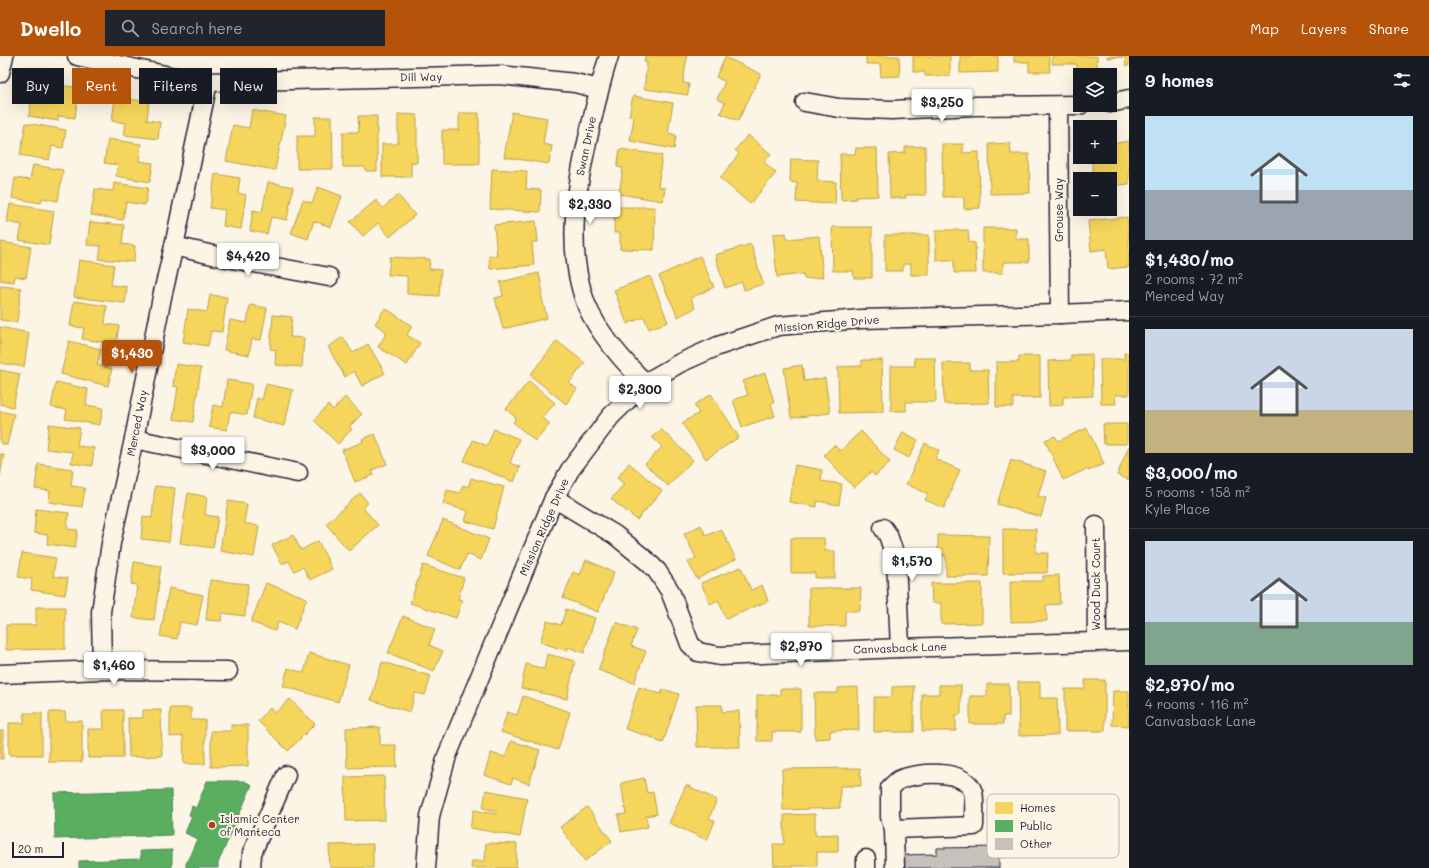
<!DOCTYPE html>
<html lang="en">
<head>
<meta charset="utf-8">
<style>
  body { margin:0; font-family:Mali,sans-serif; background:#20242c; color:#f1f3f6; height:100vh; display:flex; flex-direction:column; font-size:15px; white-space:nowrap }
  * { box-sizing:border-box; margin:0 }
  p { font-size:13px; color:#9ea1a6 }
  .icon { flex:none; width:22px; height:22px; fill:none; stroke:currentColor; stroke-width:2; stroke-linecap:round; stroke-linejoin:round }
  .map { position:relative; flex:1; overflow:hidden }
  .drawer { display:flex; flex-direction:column; background:#171b24; width:300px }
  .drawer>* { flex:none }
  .hud { position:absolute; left:12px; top:12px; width:380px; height:36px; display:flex; gap:8px }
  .controls { position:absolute; left:1073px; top:12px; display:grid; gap:8px }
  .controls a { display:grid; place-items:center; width:44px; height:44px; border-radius:0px; background:#171b24; box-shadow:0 4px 16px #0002; font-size:20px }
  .scale { position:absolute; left:12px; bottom:10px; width:52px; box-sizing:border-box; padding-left:4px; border:2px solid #22223b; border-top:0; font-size:11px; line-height:14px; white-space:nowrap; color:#22223b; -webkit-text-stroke:3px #fcf5e5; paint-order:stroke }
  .price { position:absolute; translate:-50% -34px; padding:0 9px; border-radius:4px; background:#fff; color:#222; font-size:13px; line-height:26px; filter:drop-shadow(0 1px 2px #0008) }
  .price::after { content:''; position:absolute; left:50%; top:24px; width:12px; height:9px; margin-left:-6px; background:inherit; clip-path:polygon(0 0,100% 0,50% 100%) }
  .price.active { background:#b45309; color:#fff }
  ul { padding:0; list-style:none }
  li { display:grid; align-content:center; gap:8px; height:212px; padding:0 16px }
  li+li { border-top:1px solid #363941 }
  li span { display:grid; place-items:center; height:124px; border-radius:0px; color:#555 }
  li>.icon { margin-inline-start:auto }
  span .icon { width:72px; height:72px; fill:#fffc; stroke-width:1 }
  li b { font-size:17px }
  h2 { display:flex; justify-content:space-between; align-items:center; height:48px; padding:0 16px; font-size:17px }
  .chip { padding:0 14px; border-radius:0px; background:#171b24; box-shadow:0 4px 16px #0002; font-size:14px; line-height:36px }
  .chip.active { background:#b45309; color:#fff }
  header { display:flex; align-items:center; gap:24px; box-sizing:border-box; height:56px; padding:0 20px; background:#b45309; color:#fff }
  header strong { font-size:19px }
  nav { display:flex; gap:22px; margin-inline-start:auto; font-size:14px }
  .search { width:280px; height:36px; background:#20242c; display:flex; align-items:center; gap:10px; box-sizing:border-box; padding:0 14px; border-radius:0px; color:#9ea1a6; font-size:15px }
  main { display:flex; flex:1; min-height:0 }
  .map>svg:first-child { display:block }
  .homes { fill:#f6d55c; stroke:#b69f52 }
  .public { fill:#5aae61; stroke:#498456 }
  .building { fill:#c6c1bb; stroke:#22223b }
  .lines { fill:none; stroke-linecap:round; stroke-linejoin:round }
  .minor-casing { stroke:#22223b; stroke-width:21 }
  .minor { stroke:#fcf5e5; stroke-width:18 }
  .poi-dot { fill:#c8321e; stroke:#fcf5e5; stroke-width:1.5 }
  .labels { text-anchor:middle; stroke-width:4; stroke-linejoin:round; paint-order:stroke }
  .street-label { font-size:11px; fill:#22223b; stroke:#fcf5e5 }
  .poi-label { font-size:11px; fill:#22223b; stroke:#fcf5e5; text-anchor:start }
  .key { fill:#fcf5e5; stroke:#bbb6b2; stroke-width:1 }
  .key-label { font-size:11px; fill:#22223b }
</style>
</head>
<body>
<header>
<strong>Dwello</strong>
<div class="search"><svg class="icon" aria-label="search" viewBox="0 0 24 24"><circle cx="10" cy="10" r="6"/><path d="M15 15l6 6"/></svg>Search here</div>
<nav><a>Map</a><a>Layers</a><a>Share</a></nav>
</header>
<main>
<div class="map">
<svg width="1129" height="812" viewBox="0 0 1129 812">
  <rect width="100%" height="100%" fill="#fcf5e5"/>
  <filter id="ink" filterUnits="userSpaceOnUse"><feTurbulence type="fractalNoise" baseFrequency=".025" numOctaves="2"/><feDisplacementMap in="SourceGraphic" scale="8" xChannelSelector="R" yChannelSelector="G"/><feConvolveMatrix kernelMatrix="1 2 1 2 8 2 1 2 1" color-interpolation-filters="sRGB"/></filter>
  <g filter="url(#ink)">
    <g class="homes">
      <polygon points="645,0 687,0 683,27 689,28 688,39 644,33 647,6 644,6"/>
      <polygon points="866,0 899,0 900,20 881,21 880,8 866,8"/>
      <polygon points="913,0 950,0 950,20 925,20 925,16 913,16"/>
      <polygon points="960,0 998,0 998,16 960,17"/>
      <polygon points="1014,0 1049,0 1050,16 1029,16 1029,6 1014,6"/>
      <polygon points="1052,0 1097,0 1097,14 1077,15 1077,8 1052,8"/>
      <polygon points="1107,0 1129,0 1129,10 1126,10 1125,1 1107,2"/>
      <polygon points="725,1 761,18 738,65 720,57 725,47 717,43 725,26 716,21"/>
      <polygon points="50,27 79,32 75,62 58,60 58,65 29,60 32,39 48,41"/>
      <polygon points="633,40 673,47 668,77 676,79 674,93 630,85 634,61 629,60"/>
      <polygon points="115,41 149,46 147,64 160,66 158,83 124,79 126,67 112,65"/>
      <polygon points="252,54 286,60 275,114 226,105 233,69 249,72"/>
      <polygon points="512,56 547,62 543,88 552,90 549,108 504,101"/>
      <polygon points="459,57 479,57 479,108 442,108 442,74 459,74"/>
      <polygon points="398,58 417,59 417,107 411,106 411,121 382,121 382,88 398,88"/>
      <polygon points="358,60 377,60 377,115 366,115 365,111 343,111 343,76 359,76"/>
      <polygon points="315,61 332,61 333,113 297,113 297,80 315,80"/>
      <polygon points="26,67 66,74 63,92 52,90 49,104 20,99"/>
      <polygon points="748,79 771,98 764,106 776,117 750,148 720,122 739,98 735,94"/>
      <polygon points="108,83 141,88 139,105 153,107 150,126 116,120 118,109 104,107"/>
      <polygon points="1129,85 1129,128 1110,130 1110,123 1094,123 1091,101 1110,101 1110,88"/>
      <polygon points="1010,87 1011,98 1029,98 1030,137 990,138 989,88"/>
      <polygon points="942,88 963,88 963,97 979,96 980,152 964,153 964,141 943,141"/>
      <polygon points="925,90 926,139 905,139 906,142 890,142 889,98 905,97 905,91"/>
      <polygon points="856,92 877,92 878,140 856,141 856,143 841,144 840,98 855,98"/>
      <polygon points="620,93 662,99 658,131 665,132 663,145 619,138 623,112 617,111"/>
      <polygon points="791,103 818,104 817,125 836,126 835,148 796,146 797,127 790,126"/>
      <polygon points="33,109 63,114 58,145 42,142 41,147 12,142 15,122 30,124"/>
      <polygon points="492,113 527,115 526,133 541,134 540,156 490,153"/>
      <polygon points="215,118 240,122 238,137 246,139 241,173 223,170 225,154 210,152"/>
      <polygon points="268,126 293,131 287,164 271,161 267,178 250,175 253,154 262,156"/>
      <polygon points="114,127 148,132 145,149 126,146 123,164 91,159 95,133 113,135"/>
      <polygon points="318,131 342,140 331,171 314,165 308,183 291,177 303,144 312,147"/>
      <polygon points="398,139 415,159 390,181 378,167 363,180 350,166 376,144 383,152"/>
      <polygon points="10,148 54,155 49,189 19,184 22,169 7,166"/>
      <polygon points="615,151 655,151 654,194 620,193 620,177 614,177"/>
      <polygon points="1127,161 1129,184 1129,211 1108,213 1106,193 1091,195 1088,165"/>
      <polygon points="536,165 538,186 532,186 534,209 490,213 489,200 497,200 494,169"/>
      <polygon points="90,166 124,169 122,188 135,190 134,206 99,203 101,190 87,189"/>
      <polygon points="832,171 872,171 872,222 854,222 853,215 833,215"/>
      <polygon points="983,172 1016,172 1016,183 1029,183 1029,206 1003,206 1003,217 983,217"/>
      <polygon points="936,174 968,174 969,186 975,187 976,217 954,217 954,204 936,204"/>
      <polygon points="786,177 787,183 819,180 823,221 804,223 803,218 777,221 773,178"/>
      <polygon points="885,179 929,179 929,219 911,219 911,208 903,208 903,215 885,215"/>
      <polygon points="1,186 31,191 26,222 15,220 14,226 0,224"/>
      <polygon points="751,188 763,228 744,234 742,226 725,232 715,199"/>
      <polygon points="700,200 714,231 691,242 695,252 678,261 659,220"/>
      <polygon points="390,201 430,203 429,213 441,214 439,240 407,238 407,220 388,219"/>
      <polygon points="79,204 114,209 111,229 127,231 125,247 74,241"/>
      <polygon points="539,217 543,237 541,238 547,262 503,273 495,242 503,240 500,226"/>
      <polygon points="650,220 668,266 649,273 644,261 627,268 614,234"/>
      <polygon points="0,230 21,232 17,266 0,264"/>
      <polygon points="210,239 227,241 222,276 211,275 208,290 183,286 188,253 207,256"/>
      <polygon points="74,245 107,250 105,268 119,270 116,288 82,283 84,272 70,270"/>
      <polygon points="250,249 267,252 261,284 252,283 249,299 224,294 230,264 247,267"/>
      <polygon points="385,252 412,270 407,279 420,287 407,309 378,291 387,276 375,268"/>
      <polygon points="273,259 292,261 290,281 304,282 302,311 275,309 276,294 270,293"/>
      <polygon points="0,271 29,277 24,311 0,307"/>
      <polygon points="343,281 353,297 368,288 385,317 362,330 354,315 345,321 328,291"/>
      <polygon points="69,285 101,293 97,309 112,313 108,330 61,318"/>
      <polygon points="557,285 585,307 569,327 577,333 566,348 530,319"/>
      <polygon points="1124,297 1129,297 1129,339 1115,339 1116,348 1101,348 1100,303 1124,303"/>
      <polygon points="1092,298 1093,340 1063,341 1063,349 1049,350 1048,305 1071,304 1071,299"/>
      <polygon points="1019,300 1040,300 1040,342 1013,342 1013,351 996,351 996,306 1019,306"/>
      <polygon points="914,302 935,302 936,346 906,346 906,355 891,355 891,310 915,310"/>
      <polygon points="862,304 882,304 883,356 839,357 838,311 862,310"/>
      <polygon points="943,307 970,307 970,314 988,314 989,347 944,348"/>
      <polygon points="176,308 201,312 193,366 173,363 178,331 173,330"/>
      <polygon points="802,309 804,325 825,322 830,357 791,362 784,312"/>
      <polygon points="0,314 20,318 13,351 0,348"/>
      <polygon points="765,317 774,346 771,348 775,360 742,371 733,344 748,339 743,325"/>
      <polygon points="227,324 252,328 247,359 230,356 227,374 209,371 213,349 223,351"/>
      <polygon points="529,325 555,347 542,362 550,368 535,385 513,366 516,362 506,353"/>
      <polygon points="56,326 88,333 86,349 103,352 100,369 65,363 67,354 51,351"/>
      <polygon points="266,328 293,334 284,370 253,362 257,342 262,344"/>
      <polygon points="711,338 739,381 706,403 682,367 699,357 694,349"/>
      <polygon points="345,341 362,358 349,371 352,373 338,388 314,364 328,349 333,354"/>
      <polygon points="0,355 14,358 7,389 0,387"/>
      <polygon points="49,368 80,372 77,390 94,392 92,410 71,407 73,396 46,393"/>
      <polygon points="1103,368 1127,368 1127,388 1104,388"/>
      <polygon points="1087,372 1104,408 1088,415 1087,413 1063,424 1045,384 1055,380 1058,385"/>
      <polygon points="494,373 519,383 510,407 520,411 514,426 464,405 473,384 487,390"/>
      <polygon points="661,373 693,404 668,430 645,408 662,391 652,381"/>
      <polygon points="861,375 890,406 875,420 871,416 854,432 824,399 834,389 840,395"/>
      <polygon points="903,376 918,384 909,402 894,394"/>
      <polygon points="375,378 387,408 372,414 374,419 355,426 342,394 363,386 362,383"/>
      <polygon points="925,387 939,394 935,403 960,414 944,452 925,444 928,438 906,428"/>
      <polygon points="1129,390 1129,424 1117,419"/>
      <polygon points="0,398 4,399 0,420"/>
      <polygon points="1011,404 1046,415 1038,440 1046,442 1041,461 997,448"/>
      <polygon points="629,407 662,435 637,464 611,443 624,428 617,422"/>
      <polygon points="38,408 73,413 71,430 85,432 82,451 49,446 50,435 35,433"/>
      <polygon points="795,409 822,414 821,425 842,428 839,449 817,445 817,451 789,446"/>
      <polygon points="471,422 504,431 493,473 465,465 468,455 443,448 447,434 460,437 463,429 468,431"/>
      <polygon points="155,430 175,432 169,486 141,483 143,460 152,462"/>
      <polygon points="188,437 207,441 205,459 218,461 213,492 180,487"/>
      <polygon points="360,437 368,447 363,452 378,469 349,495 326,468"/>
      <polygon points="228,445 247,448 244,467 259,470 254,501 220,495"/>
      <polygon points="36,453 69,457 67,473 78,474 75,492 47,488 48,479 34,477"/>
      <polygon points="443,464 489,483 481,504 467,498 460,514 428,500"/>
      <polygon points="701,469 706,480 721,473 736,503 697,523 688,506 696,502 684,478"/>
      <polygon points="1003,473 1036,473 1036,497 1048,497 1047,517 1003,517"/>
      <polygon points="293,479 301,494 318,485 332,513 310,524 303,511 294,515 289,505 282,508 272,489"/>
      <polygon points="938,479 989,480 988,520 946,520 946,500 938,499"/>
      <polygon points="791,482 824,482 825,495 835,495 835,522 815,522 815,517 791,517"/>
      <polygon points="22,497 56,502 53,520 68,522 65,539 31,534 32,523 18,521"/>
      <polygon points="586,504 614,516 598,556 563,542 573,516 580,519"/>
      <polygon points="134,506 161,510 154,564 133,562 137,529 131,528"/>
      <polygon points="423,509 464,522 458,543 462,544 456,562 410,547"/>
      <polygon points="741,511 751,534 762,529 768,545 726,563 718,544 710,548 701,527"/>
      <polygon points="1059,519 1060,548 1046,549 1047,565 1011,566 1010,525 1043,525 1043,520"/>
      <polygon points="210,524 248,528 245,560 222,557 221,565 206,564"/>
      <polygon points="266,527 307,542 295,573 278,566 275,575 251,566"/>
      <polygon points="931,527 982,527 982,567 941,568 941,547 932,547"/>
      <polygon points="169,532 203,539 197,569 180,566 177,583 160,580"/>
      <polygon points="809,532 861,532 860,555 845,555 845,570 809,570"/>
      <polygon points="36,551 65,551 65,593 6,594 6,569 36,569"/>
      <polygon points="566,553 595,562 584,597 568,591 567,595 540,586 547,565 561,569"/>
      <polygon points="403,560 435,573 429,589 443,595 434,615 388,597"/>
      <polygon points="616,566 637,574 631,590 646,595 634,627 598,614"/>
      <polygon points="309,597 349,609 338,646 283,630 288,612 304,617"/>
      <polygon points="547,598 575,605 567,643 521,632 526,608 544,613"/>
      <polygon points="382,606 431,620 425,639 415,637 410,656 371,644"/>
      <polygon points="1085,624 1105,624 1105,675 1065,675 1065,633 1085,633"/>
      <polygon points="1018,626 1040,626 1040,642 1057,642 1058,679 1019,680"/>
      <polygon points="987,628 1009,628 1009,660 1003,660 1003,668 970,668 970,640 987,640"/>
      <polygon points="939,629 961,629 961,658 956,659 956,675 922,675 922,638 939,638"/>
      <polygon points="914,630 914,676 874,676 874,641 892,641 892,631"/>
      <polygon points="639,631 661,638 663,633 679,638 663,687 657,685 657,683 625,673"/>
      <polygon points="858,631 859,674 830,675 830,682 815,683 814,637 838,637 838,632"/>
      <polygon points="780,633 801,633 801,676 772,676 772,685 757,685 757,639 780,639"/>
      <polygon points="1113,635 1129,635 1129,670 1112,669"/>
      <polygon points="523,640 570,656 558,694 501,676 507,656 517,659"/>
      <polygon points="290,643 315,668 288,695 258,665 270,652 275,657"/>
      <polygon points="696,649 722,649 722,656 739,655 740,691 697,691"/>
      <polygon points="170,652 191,652 191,664 205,664 205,708 184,708 183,680 170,681"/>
      <polygon points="103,654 123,654 123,702 88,702 88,673 104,673"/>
      <polygon points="143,654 161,654 162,700 129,701 128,662 143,662"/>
      <polygon points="49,656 65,656 66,665 82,665 82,706 49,706"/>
      <polygon points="24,657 42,657 42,699 9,699 9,667 24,667"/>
      <polygon points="231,669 248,669 248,710 211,711 211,675 231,675"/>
      <polygon points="380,671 380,689 396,689 397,711 347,712 346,672"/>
      <rect x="0" y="675" width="3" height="28"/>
      <polygon points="511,685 540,694 529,728 513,722 511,728 484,719 491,697 505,701"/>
      <polygon points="860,712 861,730 840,730 840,752 783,754 782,713"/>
      <polygon points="384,720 385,764 346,765 345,721"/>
      <polygon points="644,722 647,737 653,736 657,758 646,760 648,771 621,776 618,759 626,758 621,727"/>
      <polygon points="686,729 717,744 709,762 715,765 707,784 669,767"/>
      <polygon points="486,734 527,742 520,781 470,772 474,754 495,758 496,755 483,752"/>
      <polygon points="587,751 612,785 585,805 560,771"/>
      <polygon points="815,758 815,779 838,778 838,796 817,796 817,810 774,810 773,788 784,788 784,759"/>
      <polygon points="486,787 517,788 516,812 471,812 472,805 485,805"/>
      <polygon points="373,788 373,812 330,812 329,789"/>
    </g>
    <g class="public">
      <polygon points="207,725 244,725 252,729 218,807 218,812 186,812 186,808 197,783 185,777 192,760 189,759 192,750 196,752"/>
      <polygon points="171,734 172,779 55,783 54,737"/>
      <polygon points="172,794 172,812 79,812 79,805 141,803 140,795"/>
    </g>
    <polygon class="building" points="999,791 999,812 903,812 903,799 937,798 937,792"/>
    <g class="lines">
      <defs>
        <g id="minor">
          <polyline points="77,0 174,21 208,26 500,19 575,27 599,33"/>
          <path d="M609,0C600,27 594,55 588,82C576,134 567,187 583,239C592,271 622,304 645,327"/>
          <polyline points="0,17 4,0"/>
          <polyline points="805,46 839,52 892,54 973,50 1080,49"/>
          <polyline points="1110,47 1129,43"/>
          <polyline points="1058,50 1060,258"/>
          <polyline points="174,190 217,200 329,221"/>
          <polyline points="134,383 298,417"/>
          <polyline points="554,442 615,479 647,505 657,515 670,535 690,588 698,596 720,600 900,592 1129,585"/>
          <polyline points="1096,469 1097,586"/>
          <polyline points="883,472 888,479 896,503 900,592"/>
          <polyline points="102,614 101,556 111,487 134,383 162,241 174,190 208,26"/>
          <polyline points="0,618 102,614 228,615"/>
          <path d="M894,773L974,770C974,762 975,742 973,736C965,712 918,716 899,724C896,726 893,729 890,732V761L894,773L895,812"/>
          <polyline points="866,803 866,812"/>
          <polyline points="251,812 252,797 286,719"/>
          <polyline points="426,812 430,760 447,700 554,442 570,414 611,360 645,327 680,307 718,290 778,270 861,263 1060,258 1129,255"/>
        </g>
      </defs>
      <use href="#minor" class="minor-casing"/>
      <use href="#minor" class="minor"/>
    </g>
  </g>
  <circle class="poi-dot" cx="212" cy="769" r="4"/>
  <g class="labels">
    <g class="street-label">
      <text transform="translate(421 21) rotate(-1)" y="4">Dill Way</text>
      <text transform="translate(586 90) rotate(-78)" y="4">Swan Drive</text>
      <text transform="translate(1059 154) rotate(-90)" y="4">Grouse Way</text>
      <text transform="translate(827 268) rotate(-5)" y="4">Mission Ridge Drive</text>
      <text transform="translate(137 367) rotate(-79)" y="4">Merced Way</text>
      <text transform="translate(544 471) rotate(-66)" y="4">Mission Ridge Drive</text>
      <text transform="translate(1096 528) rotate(-90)" y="4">Wood Duck Court</text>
      <text transform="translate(900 592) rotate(-2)" y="4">Canvasback Lane</text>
    </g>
    <g class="poi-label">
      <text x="220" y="767">Islamic Center<tspan x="220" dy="13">of Manteca</tspan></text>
    </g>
  </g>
  <rect x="987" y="738" width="132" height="64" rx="6" class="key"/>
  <rect x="995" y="746" width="18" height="12" fill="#f6d55c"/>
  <rect x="995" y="764" width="18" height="12" fill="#5aae61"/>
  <rect x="995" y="782" width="18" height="12" fill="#c6c1bb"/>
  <g class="key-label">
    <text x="1020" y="756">Homes</text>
    <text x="1020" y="774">Public</text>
    <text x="1020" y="792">Other</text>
  </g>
</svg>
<div class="controls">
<a><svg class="icon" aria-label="layers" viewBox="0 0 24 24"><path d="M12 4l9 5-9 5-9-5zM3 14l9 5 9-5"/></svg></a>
<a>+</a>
<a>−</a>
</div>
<div class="scale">20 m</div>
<b class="price" style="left:942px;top:67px">$3,250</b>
<b class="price" style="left:590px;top:169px">$2,330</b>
<b class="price" style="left:248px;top:221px">$4,420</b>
<b class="price active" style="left:132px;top:318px">$1,430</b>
<b class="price" style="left:640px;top:354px">$2,300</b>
<b class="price" style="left:213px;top:415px">$3,000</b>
<b class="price" style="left:912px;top:526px">$1,570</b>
<b class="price" style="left:801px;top:611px">$2,970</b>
<b class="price" style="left:114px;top:630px">$1,460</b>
<div class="hud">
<a class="chip">Buy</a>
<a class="chip active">Rent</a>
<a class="chip">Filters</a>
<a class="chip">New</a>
</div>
</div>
<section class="drawer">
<h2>9 homes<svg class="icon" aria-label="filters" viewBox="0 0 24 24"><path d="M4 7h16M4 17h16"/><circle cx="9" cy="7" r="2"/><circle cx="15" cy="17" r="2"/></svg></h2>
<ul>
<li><span style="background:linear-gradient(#bfe0f5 60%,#9aa5b1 0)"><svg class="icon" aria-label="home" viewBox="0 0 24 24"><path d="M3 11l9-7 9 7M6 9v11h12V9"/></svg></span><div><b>$1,430/mo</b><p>2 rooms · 72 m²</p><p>Merced Way</p></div></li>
<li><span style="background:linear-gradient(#c9d6e8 65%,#c2b280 0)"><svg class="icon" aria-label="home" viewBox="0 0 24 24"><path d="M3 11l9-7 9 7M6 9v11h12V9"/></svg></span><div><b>$3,000/mo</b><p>5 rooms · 158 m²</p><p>Kyle Place</p></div></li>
<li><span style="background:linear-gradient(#c9d6e8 65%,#7fa58c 0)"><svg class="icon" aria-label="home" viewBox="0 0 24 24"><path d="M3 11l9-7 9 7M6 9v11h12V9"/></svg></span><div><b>$2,970/mo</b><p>4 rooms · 116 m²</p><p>Canvasback Lane</p></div></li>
</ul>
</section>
</main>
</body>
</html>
